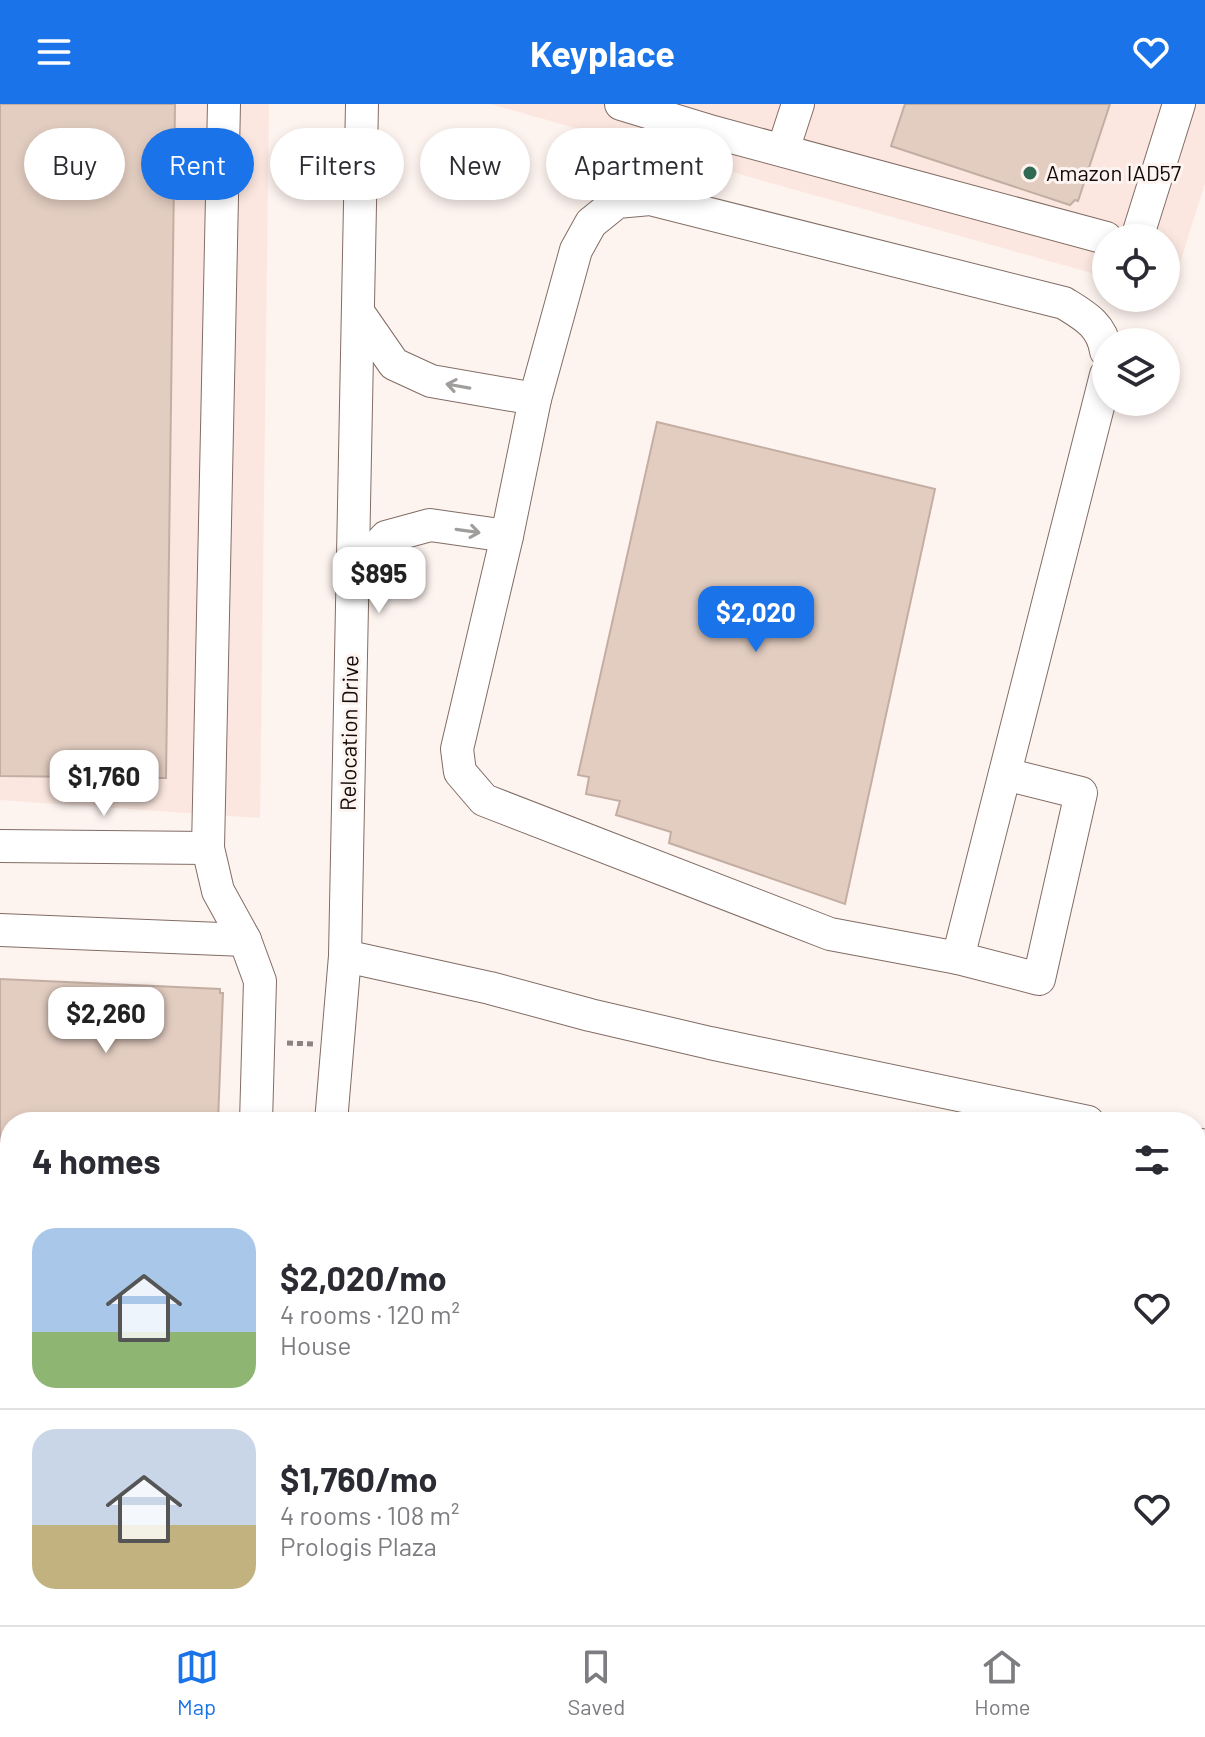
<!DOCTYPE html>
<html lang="en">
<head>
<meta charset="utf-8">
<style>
  body { margin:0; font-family:Barlow,sans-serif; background:#f7f7f7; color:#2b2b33; height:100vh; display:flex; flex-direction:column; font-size:30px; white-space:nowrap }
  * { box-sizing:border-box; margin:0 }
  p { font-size:26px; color:#7c7c81 }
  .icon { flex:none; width:44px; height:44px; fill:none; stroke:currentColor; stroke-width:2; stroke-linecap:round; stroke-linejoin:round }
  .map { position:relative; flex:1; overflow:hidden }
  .drawer { position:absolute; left:0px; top:1008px; width:1206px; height:514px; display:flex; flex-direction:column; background:#fff; border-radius:32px 32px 0 0; box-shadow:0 4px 12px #0003 }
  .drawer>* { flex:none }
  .hud { position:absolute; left:24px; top:24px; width:800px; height:72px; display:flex; gap:16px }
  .controls { position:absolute; left:1092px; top:120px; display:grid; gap:16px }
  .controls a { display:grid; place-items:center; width:88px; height:88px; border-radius:50%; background:#fff; box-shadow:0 4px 12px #0003; font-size:40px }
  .price { position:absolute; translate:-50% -68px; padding:0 18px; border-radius:16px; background:#fff; color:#222; font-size:26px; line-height:52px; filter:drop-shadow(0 2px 4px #0008) }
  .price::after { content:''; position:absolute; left:50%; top:48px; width:24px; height:18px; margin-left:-12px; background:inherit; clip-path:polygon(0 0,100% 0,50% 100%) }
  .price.active { background:#1a73e8; color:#fff }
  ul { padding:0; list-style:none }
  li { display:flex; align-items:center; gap:24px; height:200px; padding:0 32px }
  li+li { border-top:2px solid #e1e1e2 }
  li span { display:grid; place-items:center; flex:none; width:224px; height:160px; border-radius:24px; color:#555 }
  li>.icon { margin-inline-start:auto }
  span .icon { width:96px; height:96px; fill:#fffc; stroke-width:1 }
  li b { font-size:34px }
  h2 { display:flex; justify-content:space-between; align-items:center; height:96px; padding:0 32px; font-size:34px }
  .pill { padding:0 28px; border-radius:36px; background:#fff; box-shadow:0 4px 12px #0003; font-size:28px; line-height:72px }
  .pill.active { background:#1a73e8; color:#fff }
  header { display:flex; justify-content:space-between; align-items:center; height:104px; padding:0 32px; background:#1a73e8; color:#fff; font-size:36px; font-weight:700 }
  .tab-bar { display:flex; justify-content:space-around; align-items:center; height:112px; border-top:2px solid #e1e1e2; background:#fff; font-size:22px; color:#7c7c81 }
  .tab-bar a { display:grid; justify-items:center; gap:4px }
  .tab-bar .active { color:#1a73e8 }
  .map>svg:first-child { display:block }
  .built { fill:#fbe7df }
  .building { fill:#e3cdc1; stroke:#c4aea3; stroke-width:2 }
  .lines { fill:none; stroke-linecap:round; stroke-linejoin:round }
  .minor-casing { stroke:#826d65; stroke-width:34 }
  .path { stroke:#8c8380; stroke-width:5; stroke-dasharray:6 4; stroke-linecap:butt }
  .minor { stroke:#fff; stroke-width:32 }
  .oneway { stroke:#a09d9c }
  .poi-dot { fill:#306a53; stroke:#fdf3ef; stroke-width:3 }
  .labels { text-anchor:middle; stroke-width:6; stroke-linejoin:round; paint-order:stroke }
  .poi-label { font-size:22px; fill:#120a08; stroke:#fdf3ef; text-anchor:start }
  .street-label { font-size:22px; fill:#120a08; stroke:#fdf3ef }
</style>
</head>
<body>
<header><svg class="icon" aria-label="menu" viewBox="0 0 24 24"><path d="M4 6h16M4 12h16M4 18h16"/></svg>Keyplace<svg class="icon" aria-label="heart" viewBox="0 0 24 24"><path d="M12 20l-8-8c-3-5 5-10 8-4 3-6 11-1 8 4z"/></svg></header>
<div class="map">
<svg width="1205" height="1521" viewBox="0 0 1205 1521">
  <rect width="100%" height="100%" fill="#fdf3ef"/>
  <g class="built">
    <polygon points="0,0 269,0 260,714 0,696"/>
    <polygon points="490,0 1205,0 1205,79 1170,191 1166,190 1166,134 1106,134 1106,173"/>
    <polygon points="1196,1116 1205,1118 1205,1521 886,1521 888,1512 1196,1512"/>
  </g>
  <g class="building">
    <polygon points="0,0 175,0 166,674 0,672"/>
    <polygon points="905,0 1110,0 1078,97 1075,96 1070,101 891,42"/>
    <polygon points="657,318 935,385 845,800 669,739 671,728 616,711 620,697 586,690 589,673 578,671"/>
    <polygon points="0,875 220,885 220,889 223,889 218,1018 10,1018 10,1095 0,1094"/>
    <polygon points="1196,1206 1202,1208 1201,1214 1205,1215 1205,1443 1196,1441"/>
    <polygon points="0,1312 10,1312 10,1512 180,1512 180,1518 176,1521 0,1519"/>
    <polygon points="436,1512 662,1512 661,1521 435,1521"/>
  </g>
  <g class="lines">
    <defs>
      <g id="minor">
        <polyline points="224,0 208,744 218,787 245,836 260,877 256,1018"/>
        <polyline points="621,0 713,28 1106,134"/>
        <polyline points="783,46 798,0"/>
        <polyline points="1137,134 1179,0"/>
        <polyline points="358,208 394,260 431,277 535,295"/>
        <polyline points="352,470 386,433 430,421 507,432"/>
        <path d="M1005,670L1081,689L1039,875L958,854L830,830L484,696L460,668L457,645L507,432L535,295L576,146L591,119L617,98L650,95L1064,199C1085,212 1102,221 1106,247"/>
        <polyline points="0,742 208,744"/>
        <polyline points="0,826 245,836"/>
        <polyline points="345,852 490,884 590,911 710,939 1088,1018"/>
        <polyline points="958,854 1106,271"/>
        <polyline points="331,1018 345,852 362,0"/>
        <polyline points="1196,1040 1205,1042"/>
        <polyline points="1196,1146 1205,1148"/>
        <polyline points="0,1208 10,1209"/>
        <polyline points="1001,1512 1042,1521"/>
        <polyline points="203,1521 204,1512"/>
        <polyline points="283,1521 284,1512"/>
        <polyline points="391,1521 392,1512"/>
        <polyline points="759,1521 760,1512"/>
        <polyline points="917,1521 919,1512"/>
      </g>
    </defs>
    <use href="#minor" class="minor-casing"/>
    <polyline class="path" points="287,939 313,940"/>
    <use href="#minor" class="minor"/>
  </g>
  <defs><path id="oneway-shaft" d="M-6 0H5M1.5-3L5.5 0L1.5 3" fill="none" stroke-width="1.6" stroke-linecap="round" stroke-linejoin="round" transform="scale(2)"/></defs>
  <g class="oneway">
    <use href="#oneway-shaft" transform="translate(458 282) rotate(-170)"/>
    <use href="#oneway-shaft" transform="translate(468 427) rotate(8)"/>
  </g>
  <circle class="poi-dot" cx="1030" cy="69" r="8"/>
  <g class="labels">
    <g class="poi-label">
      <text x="1046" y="77">Amazon IAD57</text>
    </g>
    <g class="street-label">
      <text transform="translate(349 629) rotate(-89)" y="8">Relocation Drive</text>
    </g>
  </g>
</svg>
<div class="controls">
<a><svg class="icon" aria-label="locate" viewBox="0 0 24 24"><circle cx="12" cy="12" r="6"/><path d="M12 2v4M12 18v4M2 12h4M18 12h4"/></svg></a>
<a><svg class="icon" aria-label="layers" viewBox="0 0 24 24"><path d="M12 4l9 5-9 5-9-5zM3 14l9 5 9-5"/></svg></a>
</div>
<b class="price" style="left:379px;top:511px">$895</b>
<b class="price active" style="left:756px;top:550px">$2,020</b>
<b class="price" style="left:104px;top:714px">$1,760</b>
<b class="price" style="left:106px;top:951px">$2,260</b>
<div class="hud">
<a class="pill">Buy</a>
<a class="pill active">Rent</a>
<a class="pill">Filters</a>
<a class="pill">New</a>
<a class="pill">Apartment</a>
</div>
<section class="drawer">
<h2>4 homes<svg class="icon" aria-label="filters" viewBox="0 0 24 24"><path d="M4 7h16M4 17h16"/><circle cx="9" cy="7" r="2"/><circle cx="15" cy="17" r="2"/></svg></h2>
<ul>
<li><span style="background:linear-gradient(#a9c7e8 65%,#8fb573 0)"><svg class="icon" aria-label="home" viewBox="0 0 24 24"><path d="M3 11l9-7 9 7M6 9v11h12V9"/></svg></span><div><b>$2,020/mo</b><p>4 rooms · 120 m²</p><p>House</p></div><svg class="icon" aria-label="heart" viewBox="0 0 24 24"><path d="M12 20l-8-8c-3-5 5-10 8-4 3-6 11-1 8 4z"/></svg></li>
<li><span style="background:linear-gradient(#c9d6e8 60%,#c2b280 0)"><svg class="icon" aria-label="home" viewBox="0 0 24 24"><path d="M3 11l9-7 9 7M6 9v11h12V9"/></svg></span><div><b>$1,760/mo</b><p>4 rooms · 108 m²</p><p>Prologis Plaza</p></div><svg class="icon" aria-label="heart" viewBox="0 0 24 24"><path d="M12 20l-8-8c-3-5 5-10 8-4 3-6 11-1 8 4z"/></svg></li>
</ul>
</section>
</div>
<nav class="tab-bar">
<a class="active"><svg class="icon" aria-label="map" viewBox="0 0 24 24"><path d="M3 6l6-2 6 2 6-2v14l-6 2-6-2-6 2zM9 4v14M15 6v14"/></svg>Map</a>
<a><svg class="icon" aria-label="saved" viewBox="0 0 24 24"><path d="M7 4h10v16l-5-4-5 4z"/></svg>Saved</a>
<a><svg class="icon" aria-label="home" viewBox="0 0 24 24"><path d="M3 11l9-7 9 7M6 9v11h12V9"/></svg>Home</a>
</nav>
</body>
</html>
